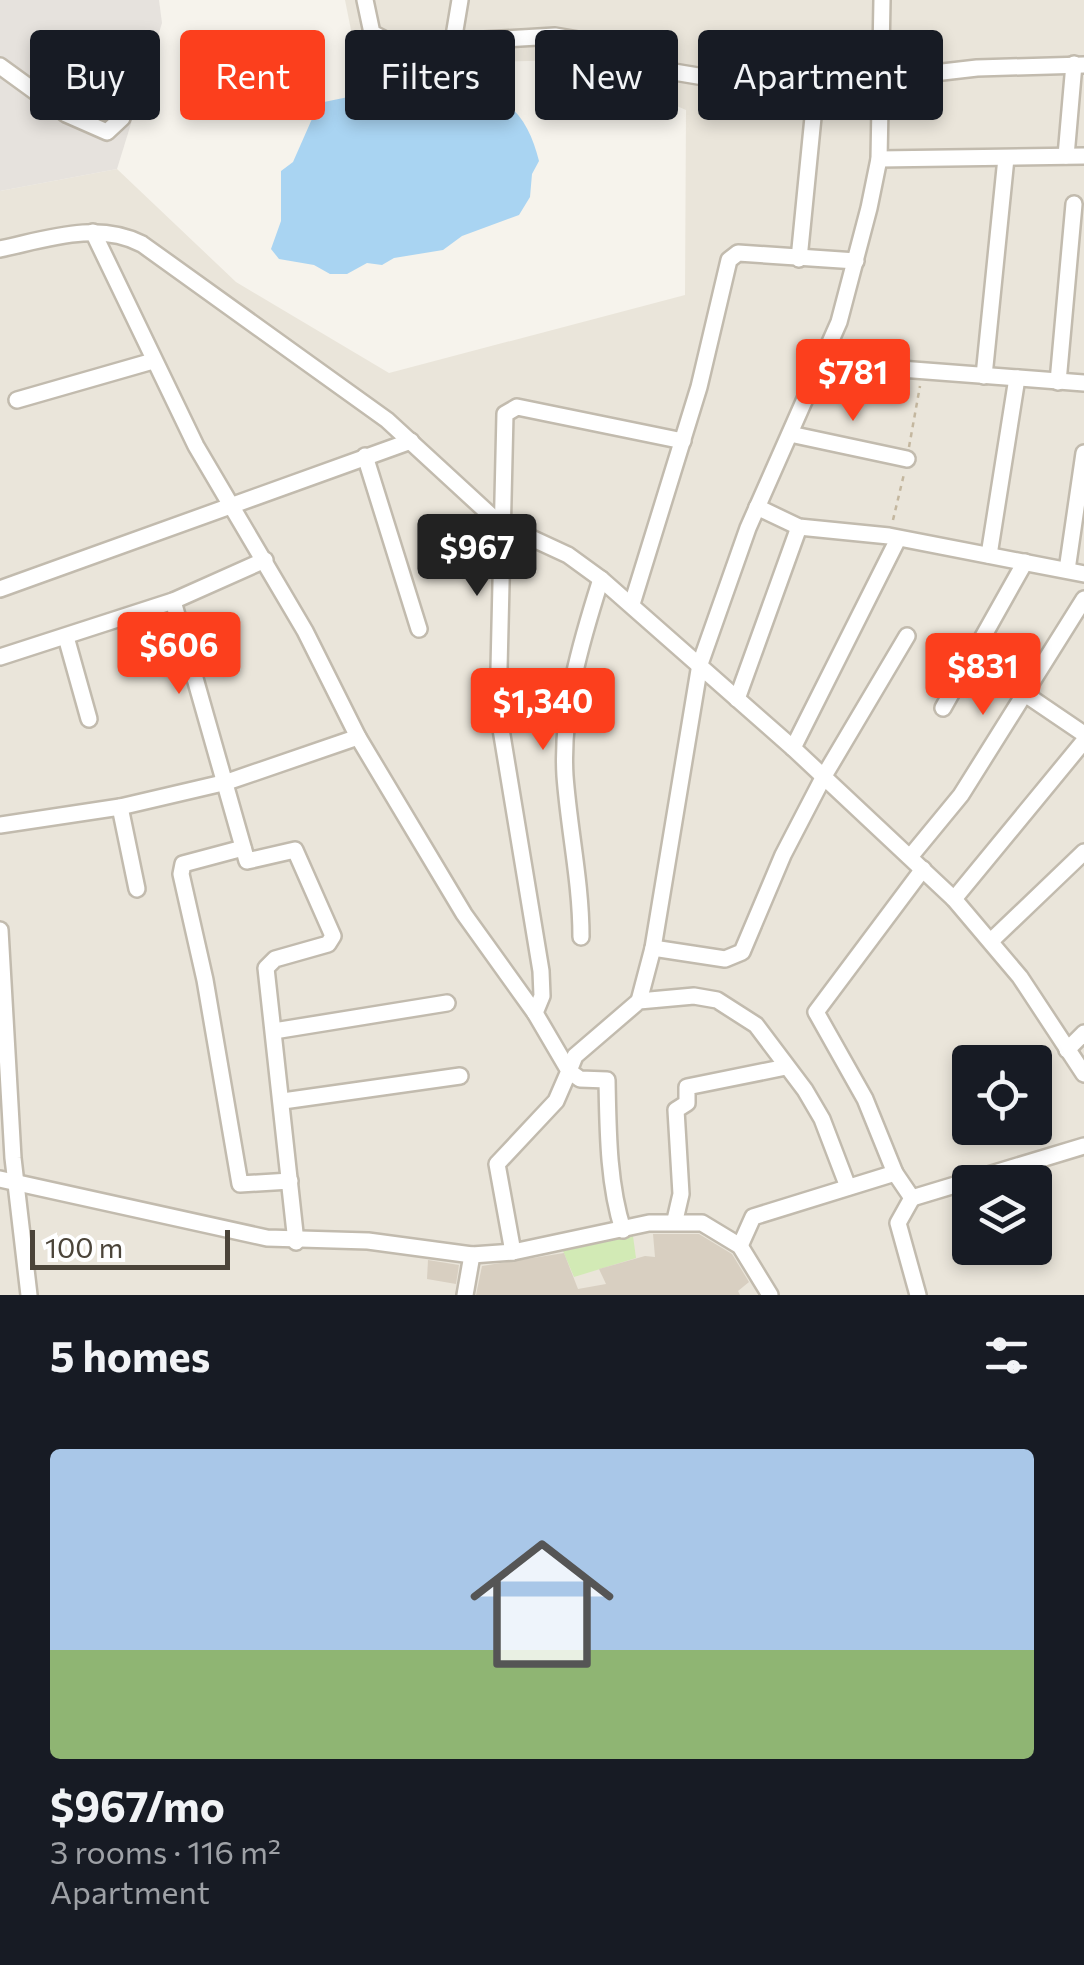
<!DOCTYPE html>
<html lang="en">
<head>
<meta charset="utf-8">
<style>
  body { margin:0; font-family:Commissioner,sans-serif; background:#20242c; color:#f1f3f6; height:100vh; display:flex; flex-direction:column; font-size:38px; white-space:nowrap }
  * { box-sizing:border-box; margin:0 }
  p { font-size:32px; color:#9ea1a6 }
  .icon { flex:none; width:55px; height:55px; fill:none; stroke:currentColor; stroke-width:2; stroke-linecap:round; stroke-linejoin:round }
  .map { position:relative; height:1295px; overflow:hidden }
  .panel { display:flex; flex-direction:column; background:#171b24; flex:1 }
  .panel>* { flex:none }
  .banner { position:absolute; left:30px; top:30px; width:1025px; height:90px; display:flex; gap:20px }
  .buttons { position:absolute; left:952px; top:1045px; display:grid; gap:20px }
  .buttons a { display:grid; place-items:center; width:100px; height:100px; border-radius:10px; background:#171b24; box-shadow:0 5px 15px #0003; font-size:50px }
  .scale { position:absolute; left:30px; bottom:25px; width:200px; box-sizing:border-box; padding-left:10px; border:5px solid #4b4439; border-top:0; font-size:28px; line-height:35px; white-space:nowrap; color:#4b4439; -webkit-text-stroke:8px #fff; paint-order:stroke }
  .price { position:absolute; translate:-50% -85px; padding:0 22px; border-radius:10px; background:#fc3f1d; color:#fff; font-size:32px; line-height:65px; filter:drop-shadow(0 2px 5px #0008) }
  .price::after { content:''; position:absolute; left:50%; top:60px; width:30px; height:22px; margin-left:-15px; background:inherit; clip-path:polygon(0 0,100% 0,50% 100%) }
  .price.selected { background:#222; color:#fff }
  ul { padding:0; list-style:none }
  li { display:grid; align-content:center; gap:20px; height:530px; padding:0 50px }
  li+li { border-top:2px solid #363941 }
  li span { display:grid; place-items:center; height:310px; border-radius:10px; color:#555 }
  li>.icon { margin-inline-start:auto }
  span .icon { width:180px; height:180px; fill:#fffc; stroke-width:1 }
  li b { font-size:42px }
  h2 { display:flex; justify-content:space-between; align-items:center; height:120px; padding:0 50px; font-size:42px }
  .chip { padding:0 35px; border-radius:10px; background:#171b24; box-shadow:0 5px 15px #0003; font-size:35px; line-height:90px }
  .chip.selected { background:#fc3f1d; color:#fff }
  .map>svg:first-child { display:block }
  .residential { fill:#eae5da; fill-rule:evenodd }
  .industrial { fill:#e6e2dd }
  .green { fill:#d2eab5 }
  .water { fill:#a9d4f2 }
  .building { fill:#d8cfc1 }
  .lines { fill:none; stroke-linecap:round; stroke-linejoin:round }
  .minor-casing { stroke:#c2bbae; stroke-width:20 }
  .path { stroke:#c4b79f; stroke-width:2.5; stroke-dasharray:5 5; stroke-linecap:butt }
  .minor { stroke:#fff; stroke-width:15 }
</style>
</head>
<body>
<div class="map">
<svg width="1084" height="1295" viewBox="0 0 1084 1295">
  <rect width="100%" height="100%" fill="#f6f3ec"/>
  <path class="residential" d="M345,0H1084V1295H0V191L117,169L236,282L389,373L685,295L686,110L570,60L358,65ZM970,1062H1035V1128H970ZM970,1182H1035V1248H970Z"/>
  <polygon class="industrial" points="0,0 159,0 162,23 117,169 0,191"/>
  <polygon class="green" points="633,1236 636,1258 574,1277 563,1251"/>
  <path class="water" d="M363,94C380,101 397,110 415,109C432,109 444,100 460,97C508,87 529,121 539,161L532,174L530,197L519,215L462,236L443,250L394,258L382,265L367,263L347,274H330L314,265L279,259L271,249L281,221V171L293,162L319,103Z"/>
  <g class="building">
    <polygon points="653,1234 699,1234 732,1254 749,1282 738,1291 740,1295 476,1295 482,1266 564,1253 578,1289 606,1284 599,1269 645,1256 655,1257"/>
    <polygon points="428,1260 459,1265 456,1284 427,1279"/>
  </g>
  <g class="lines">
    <defs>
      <g id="minor">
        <polyline points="365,0 372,33 395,45 555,36 602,44 650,68 716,79 882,79 977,68 1084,65"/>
        <polyline points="453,42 460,0"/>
        <polyline points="0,66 66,114 107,132 122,118 134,62"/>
        <polyline points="1066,156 1074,64"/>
        <polyline points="879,159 1084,156"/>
        <polyline points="93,232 196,446 305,631 358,737 464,914 535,1013 569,1071 556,1101 497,1164 513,1252"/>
        <path d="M0,249C47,239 97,221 142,244L387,420L499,523L568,555L601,579L793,748L954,899L1020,977L1084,1074"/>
        <polyline points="799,259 817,77"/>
        <polyline points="822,363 1084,383"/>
        <polyline points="984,376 1006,158"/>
        <polyline points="1058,382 1074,204"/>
        <polyline points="17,400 153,361"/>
        <polyline points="790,434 907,459"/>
        <polyline points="365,456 419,629"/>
        <polyline points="757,507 799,527 889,536 1084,574"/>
        <polyline points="989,555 1017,378"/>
        <polyline points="1067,570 1084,453"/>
        <polyline points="0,589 411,441"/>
        <polyline points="173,601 247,861 295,850 333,936 328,944 275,959 266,968 296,1242"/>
        <polyline points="632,604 699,387 729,260 738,253 856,261"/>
        <polyline points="66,637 89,719"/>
        <polyline points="0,657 173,601 265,560"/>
        <polyline points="1025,694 1084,734"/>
        <polyline points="737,699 799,527"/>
        <polyline points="943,708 1025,562"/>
        <polyline points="793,748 898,539"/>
        <polyline points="120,807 137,889"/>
        <polyline points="0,825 120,807 227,782 358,737"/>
        <polyline points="243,848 183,864 181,874 205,980 240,1184 290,1181"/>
        <polyline points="910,857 961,795 1084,599"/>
        <polyline points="954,899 1084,741"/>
        <polyline points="0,930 13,1158 29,1295"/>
        <path d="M581,937C581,882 569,830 565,776C561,709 581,642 601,579"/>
        <polyline points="992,940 1084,852"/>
        <polyline points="653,948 725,959 742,952 783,855 824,776 907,636"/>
        <polyline points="639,1001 653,948 700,664 748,528 839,322 869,208 879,159 882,0"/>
        <polyline points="535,1013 542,996 541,971 498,711 505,414 517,407 683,441"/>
        <polyline points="274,1031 447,1003"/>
        <polyline points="1067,1050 1084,1033"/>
        <polyline points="283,1101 460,1076"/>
        <polyline points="0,1179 267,1238 368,1241 472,1255 513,1252 649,1223 702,1223 740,1246 770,1295"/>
        <polyline points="912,1198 1084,1146"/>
        <polyline points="675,1220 681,1194 676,1110 687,1103 687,1087 786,1067"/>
        <path d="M623,1230C608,1183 608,1130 607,1080L580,1079L569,1071L575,1056L639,1001L694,996L717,1000L756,1025L805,1090L822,1119L848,1187"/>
        <polyline points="740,1246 753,1217 895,1173"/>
        <polyline points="465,1295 472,1255"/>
        <polyline points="918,1295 898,1223 912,1198 895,1173 865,1099 816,1012 923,869"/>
      </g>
    </defs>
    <use href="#minor" class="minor-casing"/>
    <g class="path">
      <polyline points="909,447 920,386"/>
      <polyline points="893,520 904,474"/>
    </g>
    <use href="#minor" class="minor"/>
  </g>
</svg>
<div class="buttons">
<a><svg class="icon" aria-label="locate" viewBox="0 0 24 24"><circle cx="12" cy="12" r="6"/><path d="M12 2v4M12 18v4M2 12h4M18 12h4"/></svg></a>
<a><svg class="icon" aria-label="layers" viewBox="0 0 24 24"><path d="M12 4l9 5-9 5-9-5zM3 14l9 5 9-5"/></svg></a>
</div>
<div class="scale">100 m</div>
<b class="price" style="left:853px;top:424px">$781</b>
<b class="price selected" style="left:477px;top:599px">$967</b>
<b class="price" style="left:179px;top:697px">$606</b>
<b class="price" style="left:983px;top:718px">$831</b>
<b class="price" style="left:543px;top:753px">$1,340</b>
<div class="banner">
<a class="chip">Buy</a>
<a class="chip selected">Rent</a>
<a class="chip">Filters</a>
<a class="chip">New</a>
<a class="chip">Apartment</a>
</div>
</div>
<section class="panel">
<h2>5 homes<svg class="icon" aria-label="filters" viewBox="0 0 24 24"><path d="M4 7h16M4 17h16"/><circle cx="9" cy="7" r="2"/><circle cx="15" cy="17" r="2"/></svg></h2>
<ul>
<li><span style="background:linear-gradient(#a9c7e8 65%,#8fb573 0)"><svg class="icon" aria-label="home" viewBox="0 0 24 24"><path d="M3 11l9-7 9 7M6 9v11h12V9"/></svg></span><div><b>$967/mo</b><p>3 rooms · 116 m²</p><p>Apartment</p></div></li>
</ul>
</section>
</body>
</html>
